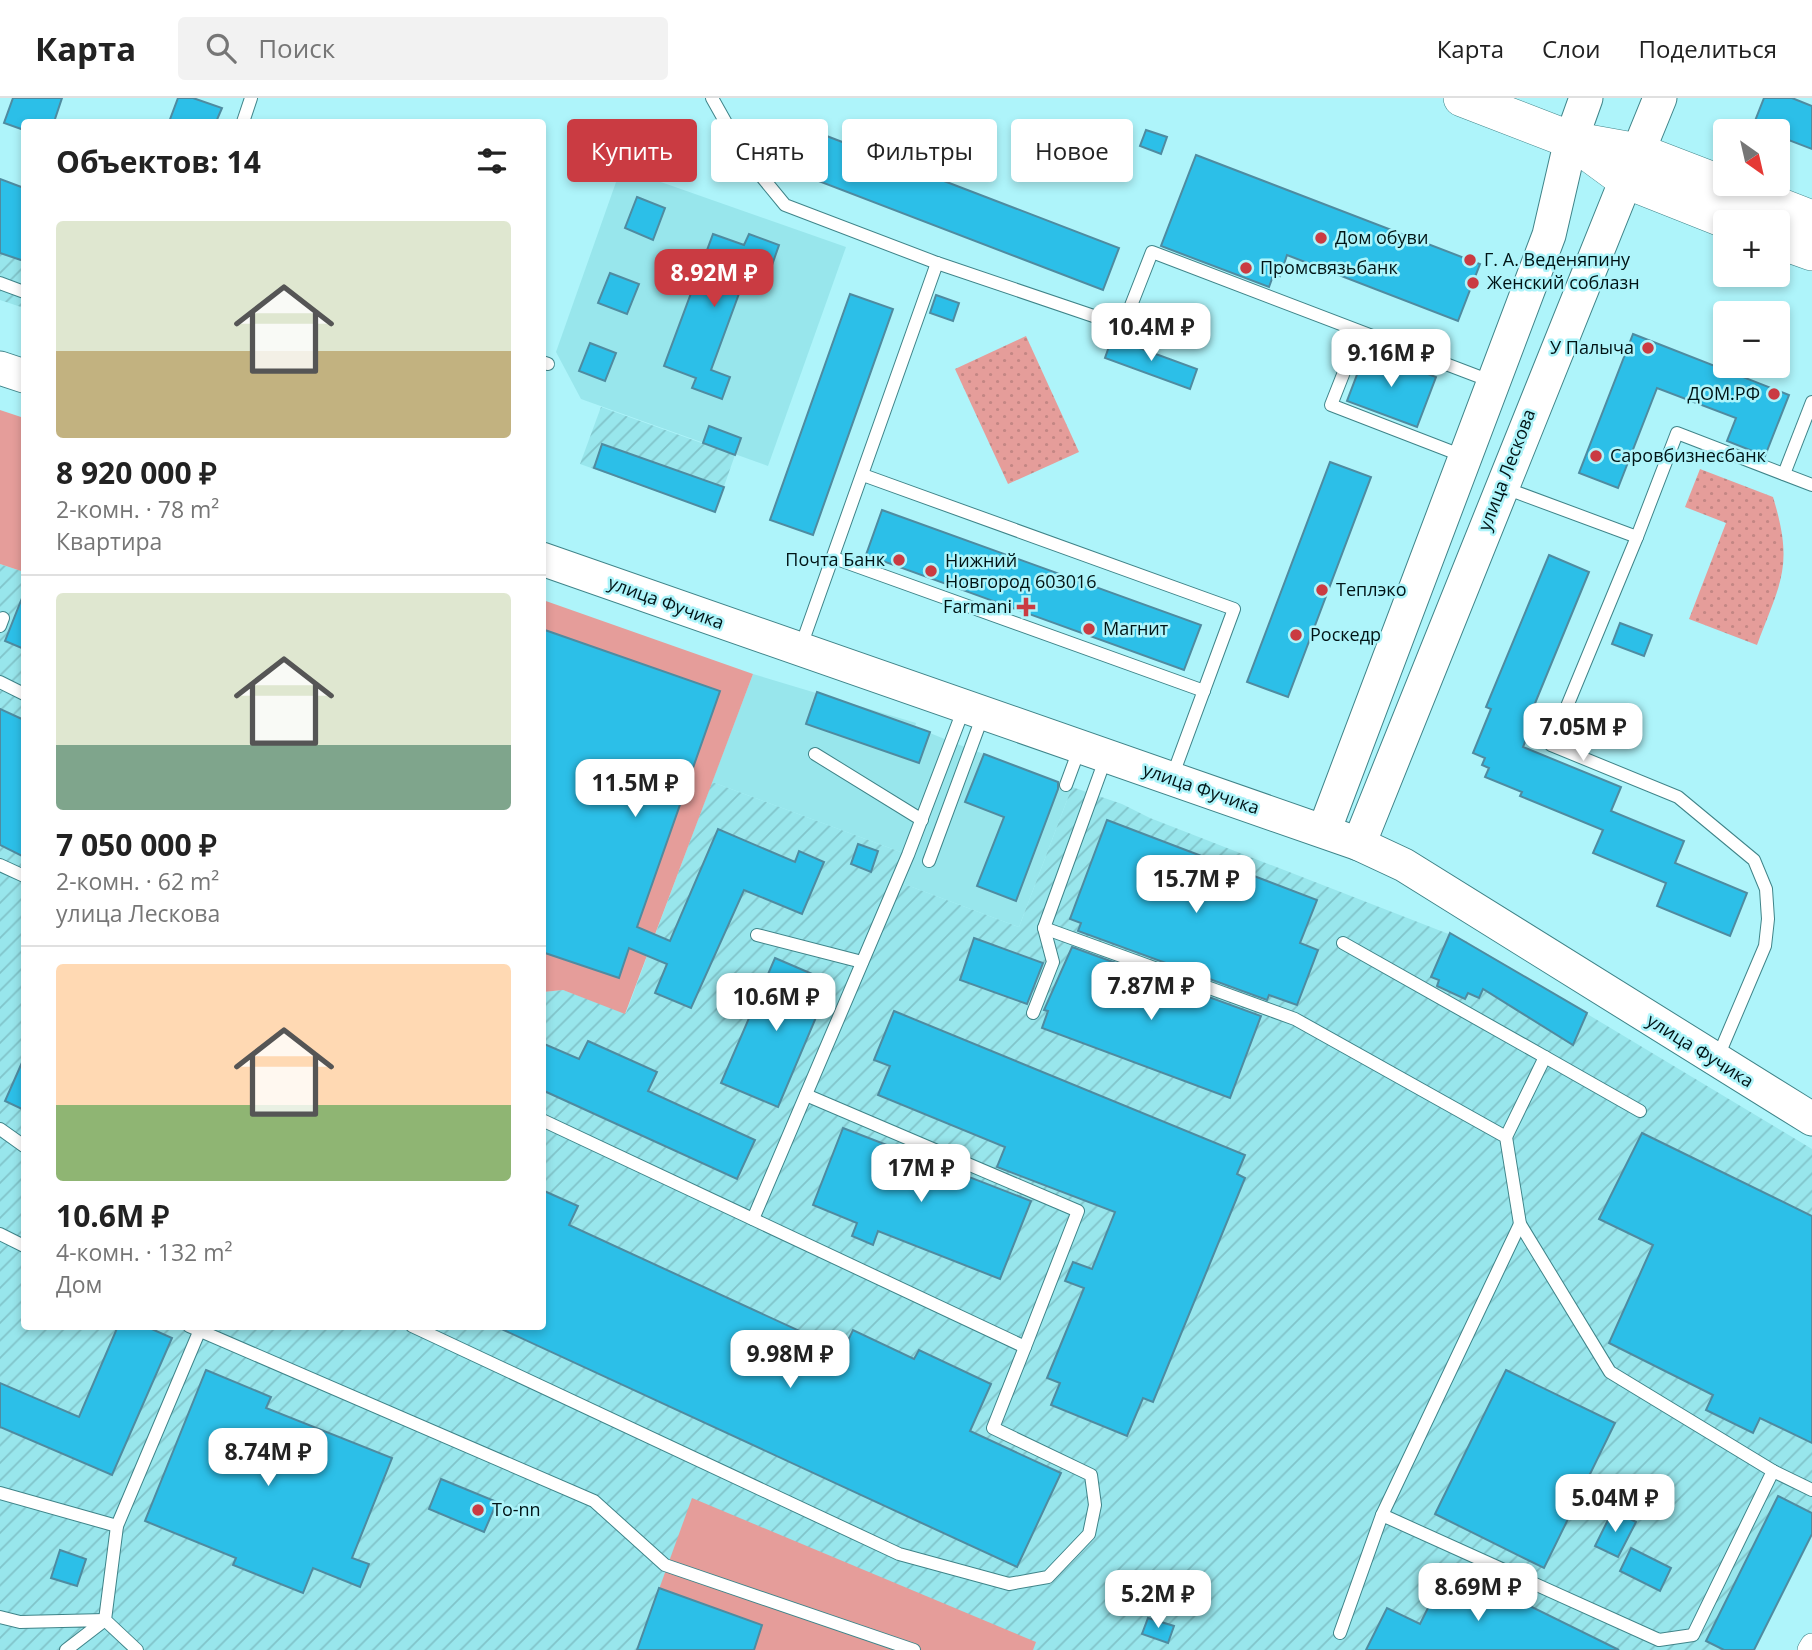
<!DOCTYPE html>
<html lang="ru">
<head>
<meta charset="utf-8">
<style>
  body { margin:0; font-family:"Open Sans",sans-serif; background:#f2f2f2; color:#222; height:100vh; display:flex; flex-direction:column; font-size:26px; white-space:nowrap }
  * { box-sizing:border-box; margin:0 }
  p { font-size:23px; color:#767676 }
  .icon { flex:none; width:38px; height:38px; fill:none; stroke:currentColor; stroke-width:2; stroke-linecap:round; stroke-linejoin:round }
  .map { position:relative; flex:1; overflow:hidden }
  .drawer { position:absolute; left:21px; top:21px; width:525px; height:1211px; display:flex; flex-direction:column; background:#fff; border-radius:7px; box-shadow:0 4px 10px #0003 }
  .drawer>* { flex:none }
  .banner { position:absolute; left:567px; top:21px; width:665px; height:63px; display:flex; gap:14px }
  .needle { width:46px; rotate:146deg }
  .buttons { position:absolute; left:1713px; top:21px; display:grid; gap:14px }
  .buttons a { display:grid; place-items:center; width:77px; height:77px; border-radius:7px; background:#fff; box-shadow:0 4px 10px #0003; font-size:35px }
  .price { position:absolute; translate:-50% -60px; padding:0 16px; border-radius:14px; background:#fff; color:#222; font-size:23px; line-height:46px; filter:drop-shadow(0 2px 4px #0008) }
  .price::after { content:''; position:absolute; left:50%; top:42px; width:21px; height:16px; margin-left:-10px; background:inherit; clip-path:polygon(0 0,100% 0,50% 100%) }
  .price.current { background:#ca3b42; color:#fff }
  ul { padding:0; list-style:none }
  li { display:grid; align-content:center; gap:14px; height:371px; padding:0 35px }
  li+li { border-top:2px solid #e0e0e0 }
  li span { display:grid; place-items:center; height:217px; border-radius:7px; color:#555 }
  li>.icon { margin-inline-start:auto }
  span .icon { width:126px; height:126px; fill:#fffc; stroke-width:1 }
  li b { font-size:30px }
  h2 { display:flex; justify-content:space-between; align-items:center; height:84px; padding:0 35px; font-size:30px }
  .tag { padding:0 24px; border-radius:7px; background:#fff; box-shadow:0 4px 10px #0003; font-size:24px; line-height:63px }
  .tag.current { background:#ca3b42; color:#fff }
  header { display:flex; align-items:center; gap:42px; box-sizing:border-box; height:98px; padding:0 35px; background:#fff; border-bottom:2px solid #e0e0e0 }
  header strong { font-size:33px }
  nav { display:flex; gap:38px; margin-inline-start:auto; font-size:24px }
  .search { width:490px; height:63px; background:#f2f2f2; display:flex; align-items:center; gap:18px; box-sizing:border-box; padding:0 24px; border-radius:7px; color:#767676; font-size:26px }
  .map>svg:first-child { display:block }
  .built { fill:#98e6ec }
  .industrial { fill:url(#industrial-furrows) }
  .green { fill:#e59d9a }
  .park { fill:url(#park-dots) }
  .building { fill:#2cbfe8; stroke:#4f8ba0; stroke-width:2 }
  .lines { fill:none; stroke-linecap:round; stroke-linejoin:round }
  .lane-casing { stroke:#3f8489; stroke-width:14 }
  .street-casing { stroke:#3f8489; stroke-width:24 }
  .secondary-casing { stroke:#3f8489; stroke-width:35 }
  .primary-casing { stroke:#3f8489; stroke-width:38 }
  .lane { stroke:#fff; stroke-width:12 }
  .street { stroke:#fff; stroke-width:23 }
  .secondary { stroke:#fff; stroke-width:33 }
  .primary { stroke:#fff; stroke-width:37 }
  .poi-dot { fill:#ca3b42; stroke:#aef4fa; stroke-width:2.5 }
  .labels { text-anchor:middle; stroke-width:5; stroke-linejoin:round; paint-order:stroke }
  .poi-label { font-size:18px; fill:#001416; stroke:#aef4fa; text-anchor:start }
  .street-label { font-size:18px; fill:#001416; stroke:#aef4fa }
</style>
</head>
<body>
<header>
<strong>Карта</strong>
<div class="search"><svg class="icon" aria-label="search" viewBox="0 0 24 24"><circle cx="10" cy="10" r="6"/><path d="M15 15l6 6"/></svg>Поиск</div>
<nav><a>Карта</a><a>Слои</a><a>Поделиться</a></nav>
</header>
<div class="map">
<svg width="1812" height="1552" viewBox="0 0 1812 1552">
  <defs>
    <pattern id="industrial-furrows" width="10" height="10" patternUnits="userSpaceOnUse" patternTransform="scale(1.75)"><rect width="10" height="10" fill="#98e6ec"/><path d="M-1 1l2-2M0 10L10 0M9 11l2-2" fill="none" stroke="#81c4ca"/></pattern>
    <pattern id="park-dots" width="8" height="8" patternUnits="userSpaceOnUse" patternTransform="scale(1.75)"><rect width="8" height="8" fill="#e59d9a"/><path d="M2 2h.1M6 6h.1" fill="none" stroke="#c38684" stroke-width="1.8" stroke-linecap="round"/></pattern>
  </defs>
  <rect width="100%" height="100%" fill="#aef4fa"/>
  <g class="built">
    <polygon points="621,70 846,149 768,368 581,301 556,254"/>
    <polygon points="753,576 916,625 915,629 957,646 1072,689 1019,829 904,786 914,759 712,684"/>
  </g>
  <g class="industrial">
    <polygon points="0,81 24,90 24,210 0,202"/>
    <polygon points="601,309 735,357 715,414 580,366"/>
    <polygon points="0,466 24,474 24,1228 542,1228 543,894 563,892 626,915 712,684 914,759 904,786 1019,829 1072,689 1122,706 1150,720 1464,842 1812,1051 1812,1436 1754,1552 0,1552"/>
  </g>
  <g class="green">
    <polygon points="0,312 24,320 24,474 0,466"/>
    <polygon points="543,502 753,576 625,916 563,892 543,894"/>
    <polygon points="692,1400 1036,1544 1033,1552 637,1552"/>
  </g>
  <g class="park">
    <polygon points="1026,238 1079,354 1008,386 955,271"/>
    <path d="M1700,371L1773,399C1794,468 1781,483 1757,547L1689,521L1726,425L1685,409Z"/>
  </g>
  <g class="building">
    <polygon points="13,0 62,0 54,24 24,24 24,32 4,25"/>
    <polygon points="178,0 193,0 222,10 216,24 169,24"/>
    <polygon points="1764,0 1792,0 1812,8 1812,51 1778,38 1778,33 1753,28"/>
    <polygon points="811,32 1119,150 1103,192 795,74"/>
    <polygon points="1146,32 1167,39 1161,56 1140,48"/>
    <polygon points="1196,57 1480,166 1458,223 1287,157 1280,178 1274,175 1269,189 1161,148"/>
    <polygon points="0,81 24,90 24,163 0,155"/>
    <polygon points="637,99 665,110 653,142 625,130"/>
    <polygon points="713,136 744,147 749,136 779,147 771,170 751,163 711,272 730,279 722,301 692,290 696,280 664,268"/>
    <polygon points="610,175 639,186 627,216 598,205"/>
    <polygon points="850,196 893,211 813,437 770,422"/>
    <polygon points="936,197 959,205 953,223 930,215"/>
    <polygon points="1633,236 1789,297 1765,358 1727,343 1736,320 1657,290 1618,390 1579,375"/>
    <polygon points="1112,240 1197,271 1190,291 1105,260"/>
    <polygon points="590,245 616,255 605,283 579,273"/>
    <polygon points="1366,253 1436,279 1417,329 1347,303"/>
    <polygon points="709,328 741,340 735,357 703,345"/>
    <polygon points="602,346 724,389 715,414 594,370"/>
    <polygon points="1330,364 1371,379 1288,599 1247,584"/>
    <polygon points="882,412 1201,527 1184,572 866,457"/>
    <polygon points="1549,457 1589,474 1531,615 1536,617 1523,649 1621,689 1611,713 1684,743 1675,765 1747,795 1730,838 1657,808 1666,785 1593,755 1603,732 1520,698 1522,694 1485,679 1489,670 1482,667 1485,660 1473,655 1491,611 1486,609"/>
    <polygon points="24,495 24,551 5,543"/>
    <polygon points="1620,525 1652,537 1644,558 1612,546"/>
    <polygon points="542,531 720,593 637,829 670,843 718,731 795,764 799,753 824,764 802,816 744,792 691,910 655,895 667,866 629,850 619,880 542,854"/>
    <polygon points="817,594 930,634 919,665 806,626"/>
    <polygon points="0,611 24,622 24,759 0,747"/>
    <polygon points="984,656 1058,684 1058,691 1016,803 977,788 1004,719 965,704"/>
    <polygon points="1107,722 1317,802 1300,845 1318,852 1297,907 1269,897 1267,902 1078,833 1081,825 1070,821"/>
    <polygon points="858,746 878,753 871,774 851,766"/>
    <polygon points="1450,835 1587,915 1573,947 1483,891 1479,900 1468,895 1465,901 1437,888 1439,882 1431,879"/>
    <polygon points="974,840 1043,865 1027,906 960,882"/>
    <polygon points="1072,849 1261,918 1230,1000 1042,930 1048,913 1044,912"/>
    <polygon points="775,860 831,884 778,1009 721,985"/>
    <polygon points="894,913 1245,1057 1237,1076 1245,1080 1153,1304 1143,1300 1127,1338 1051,1307 1060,1285 1047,1280 1084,1190 1065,1183 1073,1164 1092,1171 1115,1114 997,1069 1005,1049 878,997 890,968 874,962"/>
    <polygon points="588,943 657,974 648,993 755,1042 737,1081 542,992 542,945 579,961"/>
    <polygon points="24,960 24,1012 5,1003"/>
    <polygon points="843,1030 1031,1103 1000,1181 878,1133 873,1147 852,1138 857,1125 813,1107"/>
    <polygon points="1642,1035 1812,1118 1812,1345 1760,1320 1753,1335 1706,1312 1713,1297 1609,1245 1653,1147 1599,1121"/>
    <polygon points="542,1092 578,1108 569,1127 843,1253 853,1232 914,1261 919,1252 991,1286 970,1333 1061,1375 1017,1469 495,1228 542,1228"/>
    <polygon points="118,1228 145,1228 172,1240 112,1377 0,1329 0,1285 79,1319"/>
    <polygon points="206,1272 271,1299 266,1310 392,1360 352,1460 369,1466 360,1489 313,1470 303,1495 233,1467 236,1460 145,1423"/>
    <polygon points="1506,1272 1615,1325 1544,1470 1435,1416"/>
    <polygon points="441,1381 497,1404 484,1434 429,1411"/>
    <polygon points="1778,1398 1812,1415 1812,1436 1754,1552 1724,1552 1706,1543"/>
    <polygon points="1613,1412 1636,1424 1618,1459 1595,1448"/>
    <polygon points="1631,1450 1671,1470 1660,1493 1620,1473"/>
    <polygon points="60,1452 86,1461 77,1488 51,1480"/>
    <polygon points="1449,1468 1619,1552 1366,1552 1387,1510 1420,1526"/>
    <polygon points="659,1490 762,1527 754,1552 637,1552"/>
    <polygon points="1148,1520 1174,1528 1168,1545 1142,1536"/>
  </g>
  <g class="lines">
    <defs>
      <g id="lane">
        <polyline points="712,0 744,57 785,107 937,165 1123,228 1152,154 1493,284"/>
        <polyline points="243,24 251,0"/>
        <polyline points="0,185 24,194"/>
        <polyline points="542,264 548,266"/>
        <polyline points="1346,269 1331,307 1463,358"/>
        <polyline points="1784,376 1812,304"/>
        <polyline points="863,377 1234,511 1172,679"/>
        <polyline points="1505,390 1637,439 1677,335 1812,387"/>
        <polyline points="1637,439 1551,647 1678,699 1754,762 1766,791 1768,821 1765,848 1717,961"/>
        <polyline points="834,460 1204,593"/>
        <polyline points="0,528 3,520"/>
        <polyline points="800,551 937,165"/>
        <polyline points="0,584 24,596"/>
        <polyline points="815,656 922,722"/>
        <polyline points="1066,687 1080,649"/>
        <polyline points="929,763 983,617"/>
        <polyline points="0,767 24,778"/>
        <polyline points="1044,830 1295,921 1506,1039 1520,1126 1610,1274 1773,1373 1812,1392"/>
        <polyline points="757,837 862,864"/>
        <polyline points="1343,845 1545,959 1506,1039"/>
        <polyline points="1033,915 1053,864 1044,830 1106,659"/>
        <polyline points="1545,959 1640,1013"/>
        <polyline points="806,997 1078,1113 1025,1249"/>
        <polyline points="0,1031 24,1048"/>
        <polyline points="753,1121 908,757 964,610"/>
        <polyline points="0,1136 24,1148"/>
        <polyline points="189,1228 594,1403 665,1467 914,1552"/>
        <polyline points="412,1228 899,1456 1009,1486 1048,1479 1089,1436 1095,1407 1091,1377 993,1330 1025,1249 542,1022"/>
        <polyline points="0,1395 117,1428"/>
        <polyline points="1382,1417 1520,1126"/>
        <polyline points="0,1519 20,1524 105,1522 66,1552"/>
        <polyline points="1340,1535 1382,1417 1659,1542 1693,1537 1773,1373"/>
        <polyline points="137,1552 105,1522 117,1428 199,1234"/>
      </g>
      <polyline id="street" points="1809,1552 1812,1547"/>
      <g id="secondary">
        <polyline points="1638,54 1660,0"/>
        <polyline points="0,270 24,278"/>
        <polyline points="542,461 1359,746 1404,767 1812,1021"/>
        <polyline points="1324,733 1549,137 1571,42 1586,0"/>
        <polyline points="1359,746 1626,82"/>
      </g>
      <g id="primary">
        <polyline points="1462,0 1571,42 1638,54 1812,121"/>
        <polyline points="1577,46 1626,82 1732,124"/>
        <polyline points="1778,142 1812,154"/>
      </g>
    </defs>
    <use href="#lane" class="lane-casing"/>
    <use href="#street" class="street-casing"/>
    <use href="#secondary" class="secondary-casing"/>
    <use href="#primary" class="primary-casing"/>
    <use href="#lane" class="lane"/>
    <use href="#street" class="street"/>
    <use href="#secondary" class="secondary"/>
    <use href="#primary" class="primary"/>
  </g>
  <g class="poi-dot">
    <circle cx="1321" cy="140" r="7"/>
    <circle cx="1470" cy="162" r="7"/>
    <circle cx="1246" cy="170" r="7"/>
    <circle cx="1473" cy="185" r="7"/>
    <circle cx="1648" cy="250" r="7"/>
    <circle cx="1774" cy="296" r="7"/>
    <circle cx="1596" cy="358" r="7"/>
    <circle cx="899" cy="462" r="7"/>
    <circle cx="931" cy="473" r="7"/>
    <circle cx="1322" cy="492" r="7"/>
    <path d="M1022.5 498.5h7v7h7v7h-7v7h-7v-7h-7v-7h7z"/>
    <circle cx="1089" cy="531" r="7"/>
    <circle cx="1296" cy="537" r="7"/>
    <circle cx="478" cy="1412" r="7"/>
  </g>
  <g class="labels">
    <g class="poi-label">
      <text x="1335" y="146">Дом обуви</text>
      <text x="1484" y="168">Г. А. Веденяпину</text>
      <text x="1260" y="176">Промсвязьбанк</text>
      <text x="1487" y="191">Женский соблазн</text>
      <text x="1634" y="256" text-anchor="end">У Палыча</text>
      <text x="1760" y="302" text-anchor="end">ДОМ.РФ</text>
      <text x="1610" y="364">Саровбизнесбанк</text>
      <text x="885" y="468" text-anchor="end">Почта Банк</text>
      <text x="945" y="469">Нижний<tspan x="945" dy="21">Новгород 603016</tspan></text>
      <text x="1336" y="498">Теплэко</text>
      <text x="1012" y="515" text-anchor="end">Farmani</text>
      <text x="1103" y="537">Магнит</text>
      <text x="1310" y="543">Роскедр</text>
      <text x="492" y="1418">To-nn</text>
    </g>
    <g class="street-label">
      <text transform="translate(1507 372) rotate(-69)" y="6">улица Лескова</text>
      <text transform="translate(666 505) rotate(20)" y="6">улица Фучика</text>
      <text transform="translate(1201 691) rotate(19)" y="6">улица Фучика</text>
      <text transform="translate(1700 953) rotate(32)" y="6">улица Фучика</text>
    </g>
  </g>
</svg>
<div class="buttons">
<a><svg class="needle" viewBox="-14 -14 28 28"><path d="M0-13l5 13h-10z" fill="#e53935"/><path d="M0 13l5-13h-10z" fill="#767676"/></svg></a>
<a>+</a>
<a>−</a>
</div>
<b class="price current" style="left:714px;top:211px">8.92M ₽</b>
<b class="price" style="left:1151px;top:265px">10.4M ₽</b>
<b class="price" style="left:1391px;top:291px">9.16M ₽</b>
<b class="price" style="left:1583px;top:665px">7.05M ₽</b>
<b class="price" style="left:635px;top:721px">11.5M ₽</b>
<b class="price" style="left:1196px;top:817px">15.7M ₽</b>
<b class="price" style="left:1151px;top:924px">7.87M ₽</b>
<b class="price" style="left:776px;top:935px">10.6M ₽</b>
<b class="price" style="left:921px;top:1106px">17M ₽</b>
<b class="price" style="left:790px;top:1292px">9.98M ₽</b>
<b class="price" style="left:268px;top:1390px">8.74M ₽</b>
<b class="price" style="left:1615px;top:1436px">5.04M ₽</b>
<b class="price" style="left:1478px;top:1525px">8.69M ₽</b>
<b class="price" style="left:1158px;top:1532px">5.2M ₽</b>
<div class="banner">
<a class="tag current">Купить</a>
<a class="tag">Снять</a>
<a class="tag">Фильтры</a>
<a class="tag">Новое</a>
</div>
<section class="drawer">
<h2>Объектов: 14<svg class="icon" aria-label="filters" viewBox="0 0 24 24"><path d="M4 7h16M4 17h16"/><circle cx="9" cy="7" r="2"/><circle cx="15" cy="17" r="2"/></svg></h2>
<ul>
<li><span style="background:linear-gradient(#dfe7d0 60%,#c2b280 0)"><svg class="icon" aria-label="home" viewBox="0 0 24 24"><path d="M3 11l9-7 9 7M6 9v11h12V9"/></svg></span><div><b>8 920 000 ₽</b><p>2-комн. · 78 m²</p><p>Квартира</p></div></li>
<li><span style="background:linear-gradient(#dfe7d0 70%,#7fa58c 0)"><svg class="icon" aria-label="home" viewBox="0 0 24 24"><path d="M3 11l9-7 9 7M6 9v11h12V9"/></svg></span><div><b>7 050 000 ₽</b><p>2-комн. · 62 m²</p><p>улица Лескова</p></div></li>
<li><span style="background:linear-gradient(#ffd9b3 65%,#8fb573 0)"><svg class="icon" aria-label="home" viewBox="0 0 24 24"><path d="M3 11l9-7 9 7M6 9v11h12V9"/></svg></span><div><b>10.6M ₽</b><p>4-комн. · 132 m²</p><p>Дом</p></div></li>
</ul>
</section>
</div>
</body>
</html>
